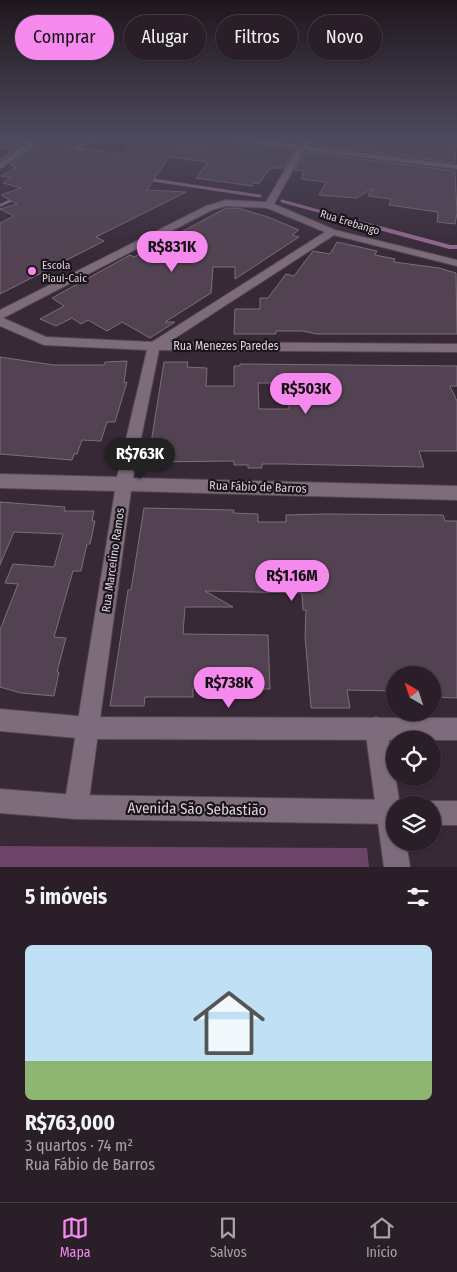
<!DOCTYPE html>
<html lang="pt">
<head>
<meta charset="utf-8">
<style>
  body { margin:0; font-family:"Fira Sans Condensed",sans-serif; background:#362c34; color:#f1f3f6; height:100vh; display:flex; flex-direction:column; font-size:19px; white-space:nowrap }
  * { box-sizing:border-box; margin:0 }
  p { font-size:16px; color:#a5a2a8 }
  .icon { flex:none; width:28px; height:28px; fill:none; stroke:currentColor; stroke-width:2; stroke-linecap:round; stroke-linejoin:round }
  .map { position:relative; height:867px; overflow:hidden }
  .sheet { display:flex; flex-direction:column; background:#2a1f28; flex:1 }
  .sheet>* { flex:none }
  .top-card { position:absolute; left:15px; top:15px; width:428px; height:45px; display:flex; gap:10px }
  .needle { width:32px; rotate:321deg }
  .controls { position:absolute; left:386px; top:666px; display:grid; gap:10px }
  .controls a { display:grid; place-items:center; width:55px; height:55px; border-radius:50%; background:#2a1f28; box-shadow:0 1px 4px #0004,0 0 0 1px #463d45; font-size:25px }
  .price { position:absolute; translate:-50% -42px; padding:0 11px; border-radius:18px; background:#f589ee; color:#111; font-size:16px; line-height:32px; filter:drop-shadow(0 1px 2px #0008) }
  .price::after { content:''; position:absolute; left:50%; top:30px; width:15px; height:11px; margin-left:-8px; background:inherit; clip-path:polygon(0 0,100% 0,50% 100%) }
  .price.selected { background:#222; color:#fff }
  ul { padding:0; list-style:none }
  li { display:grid; align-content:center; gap:10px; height:265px; padding:0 25px }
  li span { display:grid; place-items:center; height:155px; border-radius:8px; color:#555 }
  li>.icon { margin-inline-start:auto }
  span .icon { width:90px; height:90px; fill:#fffc; stroke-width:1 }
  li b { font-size:21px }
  h2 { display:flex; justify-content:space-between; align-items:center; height:60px; padding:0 25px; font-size:21px }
  .tag { padding:0 18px; border-radius:22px; background:#2a1f28; box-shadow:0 1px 4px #0004,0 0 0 1px #463d45; font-size:18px; line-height:45px }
  .tag.selected { background:#f589ee; color:#111 }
  .tabs { display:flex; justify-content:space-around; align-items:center; height:70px; border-top:1px solid #463d45; background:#2a1f28; font-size:14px; color:#a5a2a8 }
  .tabs a { display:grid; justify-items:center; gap:2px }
  .tabs .selected { color:#f589ee }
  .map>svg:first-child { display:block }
  .green { fill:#6b4468 }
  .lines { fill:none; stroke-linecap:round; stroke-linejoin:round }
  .stream-far1 { stroke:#976b94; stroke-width:3 }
  .stream { stroke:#976b94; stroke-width:4 }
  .building { fill:#534352; stroke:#7e6d7c; fill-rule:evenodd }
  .minor-casing { stroke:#544753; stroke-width:2 }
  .tertiary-casing { stroke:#544753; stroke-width:2 }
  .minor { fill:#7e6c7c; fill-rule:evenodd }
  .tertiary { fill:#7e6c7c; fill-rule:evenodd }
  .poi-dot { fill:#f589ee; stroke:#1b141a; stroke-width:2 }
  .labels { text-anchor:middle; stroke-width:4.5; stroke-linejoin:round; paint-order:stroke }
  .far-street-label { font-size:11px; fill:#dcd2db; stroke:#1b141a }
  .far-poi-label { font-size:11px; fill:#dcd2db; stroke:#1b141a; text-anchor:start }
  .street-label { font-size:12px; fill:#dcd2db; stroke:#1b141a }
  .near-street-label { font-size:15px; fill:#dcd2db; stroke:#1b141a }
</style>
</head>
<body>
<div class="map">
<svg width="457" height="867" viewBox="0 0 457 867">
  <rect width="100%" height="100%" fill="#382936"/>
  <polygon class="green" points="0,846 367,848 369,867 0,867"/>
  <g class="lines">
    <g class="stream-far1">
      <polyline points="70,151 100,137"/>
      <polyline points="146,179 260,196"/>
      <polyline points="282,201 351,220"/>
      <polyline points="1,205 16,198"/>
    </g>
    <polyline class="stream" points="346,219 450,247 457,247"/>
  </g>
  <g class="building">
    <polygon points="21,137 86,137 64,146 122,154 144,137 163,137 159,141 205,147 206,137 216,137 222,141 294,150 284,168 270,168 259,184 254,183 252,186 196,178 208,162 169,157 147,190 186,192 96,237 104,241 0,294 0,223 14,216 0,209 17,204 1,195 21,188 3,183 11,178 1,176 16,167 10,166 13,164 11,164 33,149 36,143 34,140"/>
    <polygon points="253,137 302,137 299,143"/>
    <polygon points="314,137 407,137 456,141 455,163 310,144"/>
    <polygon points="0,141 21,145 0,161 0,159 13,150 0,148"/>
    <polygon points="305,152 455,171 457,213 455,224 437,222 438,212 389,205 391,199 368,196 373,188 357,198 319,195 326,182 301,179 304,171 295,170"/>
    <polygon points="226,208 238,208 268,217 299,230 292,235 299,237 235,279 235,267 213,267 211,293 165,322 175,322 150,338 122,322 107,331 88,320 81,324 72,318 56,326 40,319 64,306 52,298 130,255 134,257 144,252"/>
    <polygon points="337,242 377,251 375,255 395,259 394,262 439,268 456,273 457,334 316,334 303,331 276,331 276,334 234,334 235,309 260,309 260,298 268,298 286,274 294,276 313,251 330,254"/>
    <polygon points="0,357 54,365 104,365 105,362 127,361 124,383 127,382 115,422 107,422 101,441 82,440 77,454 74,454 72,460 0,454"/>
    <path d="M164,362H188L187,367L207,368L206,386H234V366H240V364L457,366V386H450L457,401V451H419L424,467L285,464H262V468H248V465H234V461L148,462ZM258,383H287L289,409H259Z"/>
    <polygon points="0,502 65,507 64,511 94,511 92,521 95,521 90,544 87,544 81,571 73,571 54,637 66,638 57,672 59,672 54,696 21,693 0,687 0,630 18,584 5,583 13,564 54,567 63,534 14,532 0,565"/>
    <polygon points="144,508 234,510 233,513 258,514 258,522 286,522 286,515 325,514 443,515 445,521 457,521 457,698 432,697 432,675 395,675 395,691 347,690 350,708 311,708 305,636 306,610 303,610 302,593 205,591 233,607 185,607 183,634 268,635 270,689 193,688 193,697 145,697 144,706 110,706 128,590 131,590"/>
  </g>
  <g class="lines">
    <defs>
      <g id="minor">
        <polygon points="0,137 13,137 34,142 32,147 0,169 0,163 26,144 0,139"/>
        <path d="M218,137H239L300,145L304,137H312L307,146L457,165V169L304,150L274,204L335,230L457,260V266L334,235L169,342L457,344V352L159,350L133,478L457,486V500L131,491L88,807L85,816L76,819L67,816L64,807L115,491L0,488V474L117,477L147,350L44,345L0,326V310L206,206L226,200L266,202L297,149L222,139ZM226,206L267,208L325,232L152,342L46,337L3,318L212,210Z"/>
        <polygon points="376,717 384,720 387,728 400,805 395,805 395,842 406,842 410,867 384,867 365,728 368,720"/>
      </g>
      <g id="tertiary">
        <polygon points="0,709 88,717 457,718 457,740 88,739 0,731"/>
        <polygon points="0,789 76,795 395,800 405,805 395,805 395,824 76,819 0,813"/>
        <polygon points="432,801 457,801 457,825 432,825 432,805 423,805"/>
      </g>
    </defs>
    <use href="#minor" class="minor-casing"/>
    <use href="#tertiary" class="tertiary-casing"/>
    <use href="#minor" class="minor"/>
    <use href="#tertiary" class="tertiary"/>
  </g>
  <linearGradient id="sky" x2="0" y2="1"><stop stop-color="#1f171e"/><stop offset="0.53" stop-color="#4d495d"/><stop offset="1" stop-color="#4d495d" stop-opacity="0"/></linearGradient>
  <rect width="457" height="258" fill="url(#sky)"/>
  <circle class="poi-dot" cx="32" cy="271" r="5"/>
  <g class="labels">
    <g class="far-street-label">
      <text transform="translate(350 222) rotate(17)" y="4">Rua Erebango</text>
    </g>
    <g class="far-poi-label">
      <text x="42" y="269">Escola<tspan x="42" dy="13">Piaui-Caic</tspan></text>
    </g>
    <g class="street-label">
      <text x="226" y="350">Rua Menezes Paredes</text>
      <text transform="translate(258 487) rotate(2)" y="4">Rua Fábio de Barros</text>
      <text transform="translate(113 560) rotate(-82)" y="4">Rua Marcelino Ramos</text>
    </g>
    <g class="near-street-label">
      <text transform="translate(197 809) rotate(1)" y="5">Avenida São Sebastião</text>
    </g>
  </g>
</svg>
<div class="controls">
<a><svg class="needle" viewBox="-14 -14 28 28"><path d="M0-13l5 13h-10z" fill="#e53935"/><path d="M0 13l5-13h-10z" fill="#a5a2a8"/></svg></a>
<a><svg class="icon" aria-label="locate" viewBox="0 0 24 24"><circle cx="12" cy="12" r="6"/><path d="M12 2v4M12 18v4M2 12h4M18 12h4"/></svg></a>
<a><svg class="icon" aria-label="layers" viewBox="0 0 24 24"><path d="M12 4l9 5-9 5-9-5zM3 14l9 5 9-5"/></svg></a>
</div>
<b class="price" style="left:172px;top:273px">R$831K</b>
<b class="price" style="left:306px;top:415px">R$503K</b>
<b class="price selected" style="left:140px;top:480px">R$763K</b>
<b class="price" style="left:292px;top:602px">R$1.16M</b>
<b class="price" style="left:229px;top:709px">R$738K</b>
<div class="top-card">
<a class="tag selected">Comprar</a>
<a class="tag">Alugar</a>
<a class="tag">Filtros</a>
<a class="tag">Novo</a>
</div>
</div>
<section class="sheet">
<h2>5 imóveis<svg class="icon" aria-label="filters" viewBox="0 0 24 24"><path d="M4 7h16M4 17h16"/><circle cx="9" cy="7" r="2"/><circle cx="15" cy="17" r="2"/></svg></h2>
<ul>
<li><span style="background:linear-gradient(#bfe0f5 75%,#8fb573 0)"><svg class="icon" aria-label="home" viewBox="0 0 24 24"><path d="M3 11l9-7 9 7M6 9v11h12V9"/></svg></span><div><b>R$763,000</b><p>3 quartos · 74 m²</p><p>Rua Fábio de Barros</p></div></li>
</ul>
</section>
<nav class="tabs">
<a class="selected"><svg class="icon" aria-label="map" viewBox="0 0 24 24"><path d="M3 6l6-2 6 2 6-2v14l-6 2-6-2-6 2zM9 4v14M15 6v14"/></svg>Mapa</a>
<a><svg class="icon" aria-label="saved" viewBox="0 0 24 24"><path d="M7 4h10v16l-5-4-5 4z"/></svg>Salvos</a>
<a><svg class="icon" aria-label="home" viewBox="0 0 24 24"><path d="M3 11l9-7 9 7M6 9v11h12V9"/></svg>Início</a>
</nav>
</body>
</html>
